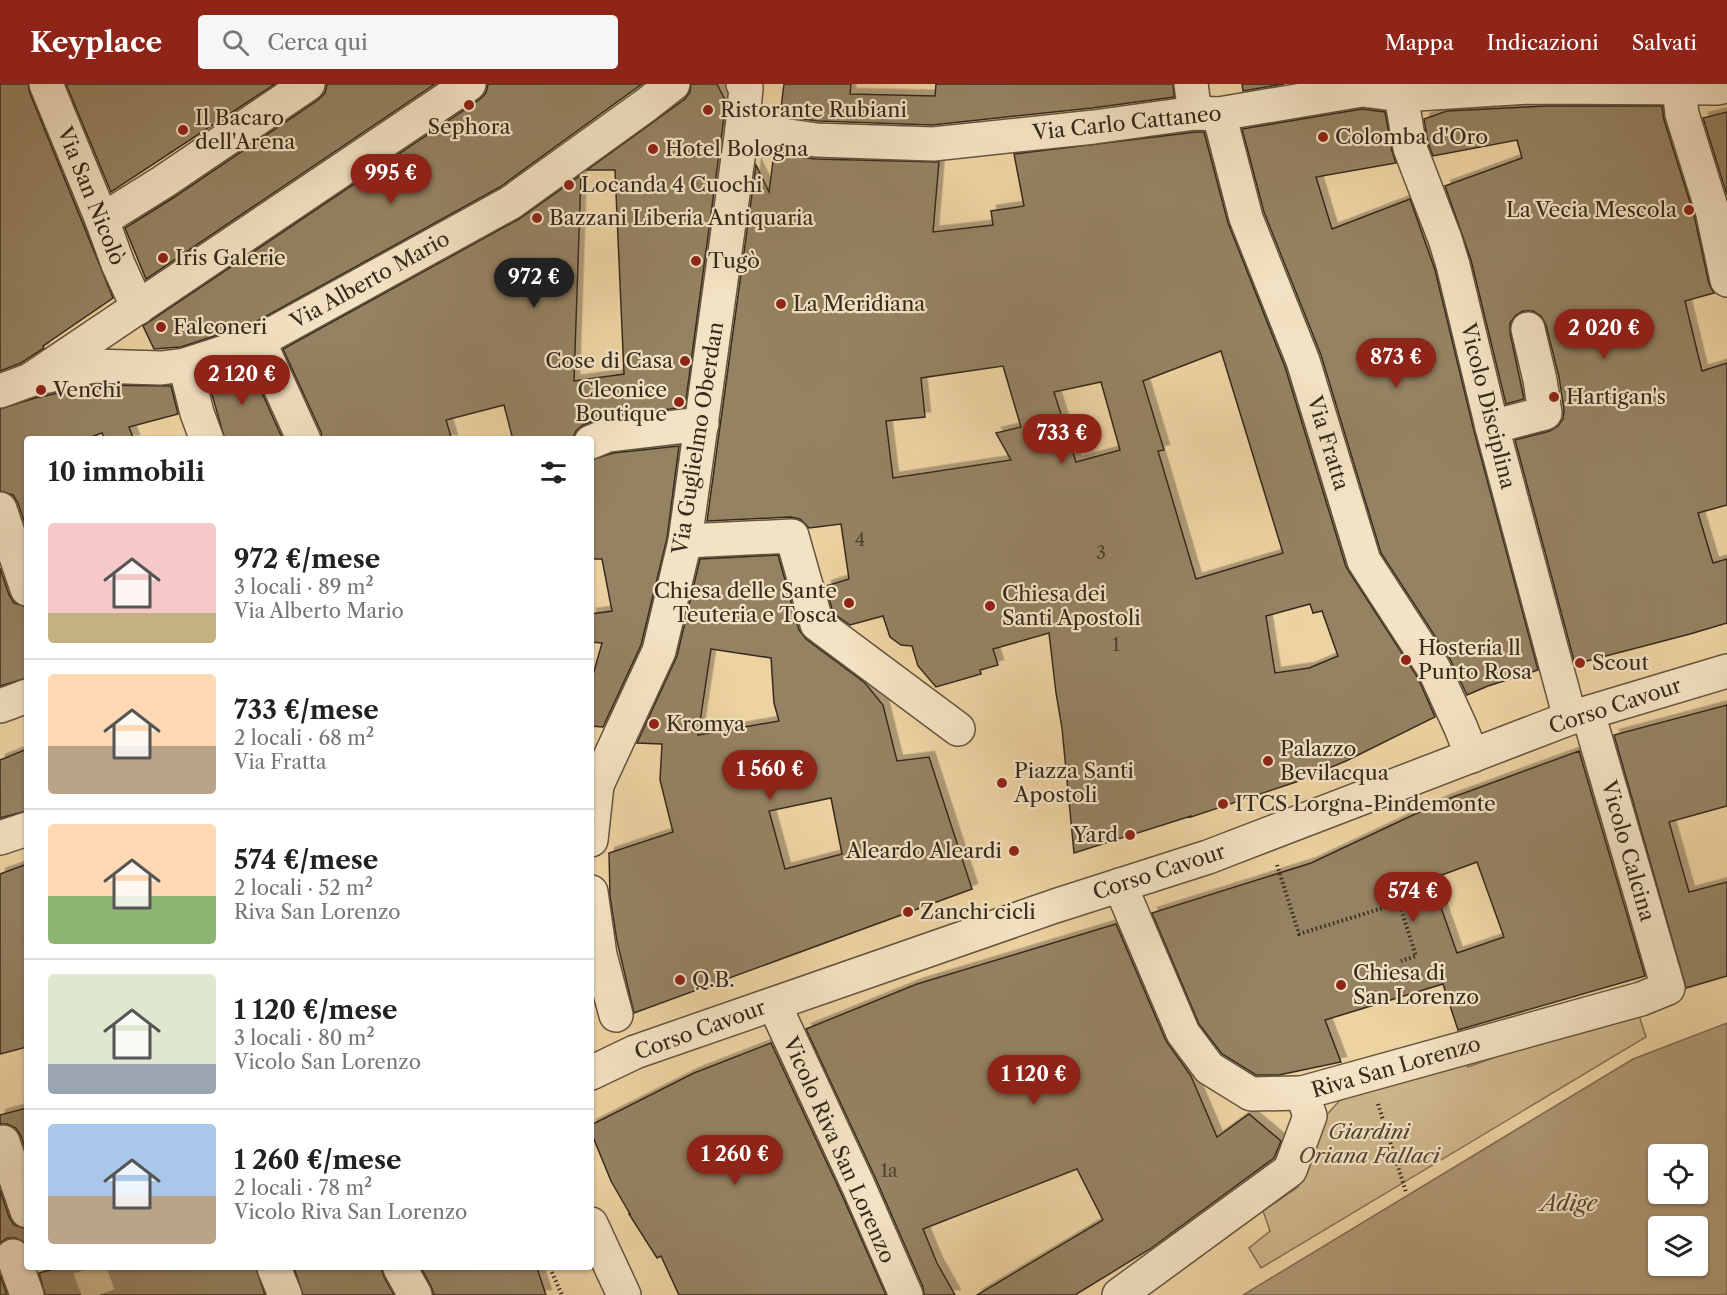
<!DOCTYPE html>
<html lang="it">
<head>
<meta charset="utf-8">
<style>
  body { margin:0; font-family:"Libre Caslon Text",serif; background:#f6f6f6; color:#222; height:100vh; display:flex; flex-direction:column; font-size:22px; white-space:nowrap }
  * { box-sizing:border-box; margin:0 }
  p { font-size:20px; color:#767676 }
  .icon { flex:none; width:33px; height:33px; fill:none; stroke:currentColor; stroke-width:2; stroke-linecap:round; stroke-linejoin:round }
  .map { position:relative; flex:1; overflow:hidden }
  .side { position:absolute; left:24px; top:352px; width:570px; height:834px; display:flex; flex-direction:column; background:#fff; border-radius:6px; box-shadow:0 2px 4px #0004 }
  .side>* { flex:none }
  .fabs { position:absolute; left:1648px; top:1060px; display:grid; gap:12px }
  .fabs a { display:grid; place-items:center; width:60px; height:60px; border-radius:6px; background:#fff; box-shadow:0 2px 4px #0004; font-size:30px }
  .price { position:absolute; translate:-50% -51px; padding:0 14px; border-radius:21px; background:#8f2418; color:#fff; font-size:20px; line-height:39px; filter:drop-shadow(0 2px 3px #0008) }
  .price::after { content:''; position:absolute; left:50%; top:36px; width:18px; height:14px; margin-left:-9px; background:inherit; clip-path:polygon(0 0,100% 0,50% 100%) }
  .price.active { background:#222; color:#fff }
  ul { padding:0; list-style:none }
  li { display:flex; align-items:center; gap:18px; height:150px; padding:0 24px }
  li+li { border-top:2px solid #e0e0e0 }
  li span { display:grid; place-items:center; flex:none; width:168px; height:120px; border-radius:6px; color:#555 }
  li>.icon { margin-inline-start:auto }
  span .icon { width:72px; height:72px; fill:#fffc; stroke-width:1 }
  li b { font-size:26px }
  h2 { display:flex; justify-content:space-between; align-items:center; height:72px; padding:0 24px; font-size:26px }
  header { display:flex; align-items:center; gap:36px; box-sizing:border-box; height:84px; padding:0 30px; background:#8f2418; color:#fff }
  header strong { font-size:28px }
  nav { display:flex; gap:33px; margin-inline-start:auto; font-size:21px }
  .search { width:420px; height:54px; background:#f6f6f6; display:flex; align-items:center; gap:15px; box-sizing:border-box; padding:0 21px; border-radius:6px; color:#767676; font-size:22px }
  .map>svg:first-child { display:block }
  .green { fill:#ceb68b; stroke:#827054; stroke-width:1.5 }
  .water { fill:#af9975; stroke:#7f6d52; stroke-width:1.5; fill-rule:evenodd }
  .building { fill:#958262; stroke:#362b1d; stroke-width:1.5; fill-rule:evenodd; filter:url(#shadow) }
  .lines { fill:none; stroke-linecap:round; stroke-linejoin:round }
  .minor-tunnel { stroke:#c8b187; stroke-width:33; stroke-dasharray:33 16; stroke-linecap:butt }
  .minor-casing { stroke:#64553e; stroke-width:36 }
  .path { stroke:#362b1d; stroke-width:4; stroke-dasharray:1.5 3; stroke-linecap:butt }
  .minor { stroke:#f3e2c3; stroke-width:33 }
  .poi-dot { fill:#8f2418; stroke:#f3e2c3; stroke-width:2 }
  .labels { text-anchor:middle; stroke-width:4.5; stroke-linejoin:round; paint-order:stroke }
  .number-label { font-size:18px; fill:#4e412e }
  .poi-label { font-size:21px; fill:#362b1d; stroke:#f3e2c3; text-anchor:start }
  .street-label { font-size:21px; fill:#362b1d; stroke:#f3e2c3 }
  .park-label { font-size:21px; font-style:italic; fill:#544733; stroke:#f3e2c3 }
  .water-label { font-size:22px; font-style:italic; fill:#5a4c37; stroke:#f3e2c3 }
</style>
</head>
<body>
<header>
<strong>Keyplace</strong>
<div class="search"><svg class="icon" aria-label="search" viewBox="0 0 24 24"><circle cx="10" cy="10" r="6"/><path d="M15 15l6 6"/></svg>Cerca qui</div>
<nav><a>Mappa</a><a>Indicazioni</a><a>Salvati</a></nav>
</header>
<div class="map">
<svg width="1727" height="1211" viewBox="0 0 1727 1211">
  <defs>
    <filter id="shadow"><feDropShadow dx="5.5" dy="-5.5" stdDeviation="0" flood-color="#0004"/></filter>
  </defs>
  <rect width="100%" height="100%" fill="#edd2a2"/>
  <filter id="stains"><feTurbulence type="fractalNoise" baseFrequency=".00333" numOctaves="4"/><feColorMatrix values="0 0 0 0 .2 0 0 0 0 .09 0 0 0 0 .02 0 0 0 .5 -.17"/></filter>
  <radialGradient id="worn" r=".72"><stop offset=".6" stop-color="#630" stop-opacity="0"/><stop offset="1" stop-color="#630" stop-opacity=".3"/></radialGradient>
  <polygon class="green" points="1638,928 1646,953 1261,1184 1249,1164 1270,1147 1263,1127 1298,1103 1311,1058 1323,1035 1339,1017 1380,998 1466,974 1468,983 1509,968"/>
  <path class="water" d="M1727,939V1211H1243L1633,975ZM1659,1071H1698V1110H1659ZM1659,1143H1698V1182H1659Z"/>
  <g class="building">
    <polygon points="0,0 28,0 29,7 113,214 43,262 44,264 21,279 0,287"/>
    <polygon points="66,0 275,0 111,108"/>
    <polygon points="327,0 435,0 146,195 125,144 173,114 318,16 325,9"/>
    <polygon points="488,0 642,0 500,103 252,240 181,263 154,265 143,242 479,16 486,9"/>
    <polygon points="691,0 717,0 726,18 685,323 601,334 583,341 576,347 572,356 513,356 504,321 446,336 452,356 322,356 321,348 283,265 519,135 581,91 574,297 624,290 615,86 587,86 685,15 690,8"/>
    <polygon points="784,0 851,0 850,10 935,12 936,0 1173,0 1174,13 1092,24 932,41 818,37 780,32"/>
    <polygon points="1242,0 1284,0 1243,7"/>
    <polygon points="1545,22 1662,22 1664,36 1694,131 1709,200 1714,209 1685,217 1702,287 1727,279 1727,421 1698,429 1713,479 1727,475 1727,539 1690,550 1575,580 1515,356 1550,347 1558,342 1563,335 1564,326 1559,293 1546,241 1541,232 1533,227 1523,227 1516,231 1510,239 1510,249 1524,315 1506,320 1471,176 1445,102 1522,74 1517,56 1433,72 1428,59 1424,35 1447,27"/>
    <polygon points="1362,25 1385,28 1392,67 1396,79 1316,93 1332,145 1410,115 1435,186 1474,347 1538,586 1488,602 1467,611 1450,575 1381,469 1321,271 1264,128 1242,45"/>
    <polygon points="1727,28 1727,111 1703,34"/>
    <path d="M1196,48H1204L1228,139L1285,283L1346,483L1418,594L1435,633L1346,677L1296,698L1191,733V732L1074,769L1062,644L1056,609L1049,549L993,565L998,581L980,586L981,590L936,603L918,582L912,562L901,561L890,553L883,532L850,541L833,529L826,502L849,495L841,440L809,444L800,435L791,433L707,437L756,81L769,108L774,69L815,75L939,78L933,148L993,141L991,127L1024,122L1014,70ZM1221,267L1283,469L1196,495L1158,367L1164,366L1143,297ZM1003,282L1021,343L996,349L1011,376L893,394L886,337L925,333L921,294ZM1101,298L1120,366L1076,378L1054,308ZM1310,520L1313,529L1322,527L1338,572L1309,584L1275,589L1266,532Z"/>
    <polygon points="249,280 283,356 225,356 207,293"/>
    <polygon points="96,301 171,302 178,330 129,343 134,356 105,356 102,349 83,356 27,356 27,446 18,419 13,411 0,407 0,325 35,314"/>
    <polygon points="679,362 667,454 641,561 603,643 591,642 591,598 602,559 591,558 591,530 612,527 602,475 591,475 591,376 613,369"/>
    <path d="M778,471L799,546L806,555L865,599L883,621L897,677L929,673L972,805L634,929L617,857L610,812L609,769L673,748L660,696L662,660L637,659L677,572L700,475ZM711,565L771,574L774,619L779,637L698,651ZM831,714L842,770L785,785L769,727Z"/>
    <polygon points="0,484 9,511 14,519 27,523 27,594 0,602"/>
    <polygon points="1727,621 1727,722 1669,738 1689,808 1727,798 1727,892 1686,904 1614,651"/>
    <polygon points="27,665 27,727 0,734 0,676"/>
    <path d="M1579,667L1645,892L1458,946L1443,900L1325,936L1341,978L1279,991H1256L1222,970L1199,940L1152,829L1311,779L1445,716ZM1477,778L1504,853L1457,869L1431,795Z"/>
    <polygon points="27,780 27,963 0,970 0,790"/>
    <polygon points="1116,840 1166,957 1191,992 1217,1053 1249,1030 1281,1057 1274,1074 1150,1165 1075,1211 977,1211 1103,1136 1077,1085 923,1145 937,1179 955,1211 924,1211 923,1203 875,1093 806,945 917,900"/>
    <polygon points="771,959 841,1109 886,1211 679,1211 661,1172 657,1174 629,1130 630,1130 611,1097 591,1048 591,1041 694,989"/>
    <polygon points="27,1024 27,1070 21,1052 16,1044 7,1040 0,1040 0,1031"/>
    <polygon points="0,1106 9,1133 14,1141 27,1145 27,1160 16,1154 7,1154 0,1159"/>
    <polygon points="57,1184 256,1184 265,1211 45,1211 39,1189"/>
    <polygon points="294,1184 381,1184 384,1193 394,1211 303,1211"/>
    <polygon points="421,1184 537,1184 546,1211 434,1211 431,1202"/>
    <polygon points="0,1191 7,1211 0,1211"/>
  </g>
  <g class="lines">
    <polyline class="minor-tunnel" points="89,1184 99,1211"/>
    <defs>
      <g id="minor">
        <polyline points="46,0 102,136 118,180 138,224"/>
        <polyline points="1191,0 1195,29"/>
        <polyline points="1679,4 1682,30 1712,126 1727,196"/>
        <polyline points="1401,11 1410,64 1445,155 1453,181 1492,343 1570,634"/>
        <polyline points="1219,30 1246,134 1303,277 1364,477 1434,585 1461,644 1472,672"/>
        <polyline points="742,45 816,56 933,60 1094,43 1195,29 1219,30 1362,6 1401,11 1529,3 1717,4 1727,2"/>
        <polyline points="102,136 163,98 308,0"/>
        <polyline points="259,257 304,356"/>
        <polyline points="185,281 197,329 207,356"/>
        <polyline points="30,296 94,282 161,284 185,281 259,257 510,119 646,21 673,0"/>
        <polyline points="0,307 30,296 469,0"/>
        <polyline points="1492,343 1545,329 1540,296 1528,245"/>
        <polyline points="591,358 608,351 702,340"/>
        <polyline points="0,425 27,505"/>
        <polyline points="685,457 792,452 817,540 958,645"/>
        <polyline points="0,622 27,612"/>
        <polyline points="0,754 27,745"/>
        <polyline points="591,756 597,701 659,567 685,457 742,45 746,4 743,0"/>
        <polyline points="1120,801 1183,949 1209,984 1251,1010 1302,1009"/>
        <polyline points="591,808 600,871 616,931"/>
        <polyline points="774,920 858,1101 906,1211"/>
        <polyline points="591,989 635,968 1055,822 1208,773 1570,634 1727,587"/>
        <polyline points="0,1059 3,1058 27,1127"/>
        <polyline points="591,1140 624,1211"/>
        <polyline points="13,1172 27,1211"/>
        <polyline points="274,1184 285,1211"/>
        <polyline points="400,1184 415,1211"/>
        <polyline points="1119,1211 1290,1086 1310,1032 1302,1009 1641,915 1668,904 1588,629"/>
      </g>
    </defs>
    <use href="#minor" class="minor-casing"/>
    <g class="path">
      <polyline points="1277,781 1299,850 1399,819 1416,872 1401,877"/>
      <polyline points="1378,1020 1406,1108"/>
      <polyline points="550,1184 562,1211"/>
    </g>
    <use href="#minor" class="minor"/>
  </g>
  <g class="poi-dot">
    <circle cx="469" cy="21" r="6"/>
    <circle cx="708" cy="26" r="6"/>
    <circle cx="183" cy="46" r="6"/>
    <circle cx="1323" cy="53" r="6"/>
    <circle cx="653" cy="65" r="6"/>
    <circle cx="569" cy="101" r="6"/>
    <circle cx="1689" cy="126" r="6"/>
    <circle cx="537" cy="134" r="6"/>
    <circle cx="163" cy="174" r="6"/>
    <circle cx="696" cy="177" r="6"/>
    <circle cx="781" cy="220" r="6"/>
    <circle cx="161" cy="243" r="6"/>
    <circle cx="685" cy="277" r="6"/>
    <circle cx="41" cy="306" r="6"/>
    <circle cx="1554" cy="313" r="6"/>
    <circle cx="679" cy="318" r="6"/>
    <circle cx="849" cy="519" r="6"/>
    <circle cx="990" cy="522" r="6"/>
    <circle cx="1406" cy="576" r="6"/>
    <circle cx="1580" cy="579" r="6"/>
    <circle cx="654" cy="640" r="6"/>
    <circle cx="1268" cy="677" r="6"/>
    <circle cx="1002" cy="699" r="6"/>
    <circle cx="1223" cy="720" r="6"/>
    <circle cx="1130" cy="751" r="6"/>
    <circle cx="1014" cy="767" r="6"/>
    <circle cx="908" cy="828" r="6"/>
    <circle cx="680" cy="896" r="6"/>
    <circle cx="1341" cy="901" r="6"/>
  </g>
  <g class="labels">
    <g class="number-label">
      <text x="860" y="462">4</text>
      <text x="1101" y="475">3</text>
      <text x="1116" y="567">1</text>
      <text x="889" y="1093">1a</text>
    </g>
    <g class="poi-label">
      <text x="720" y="33">Ristorante Rubiani</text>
      <text x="195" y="41">Il Bacaro<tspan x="195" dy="24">dell'Arena</tspan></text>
      <text x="469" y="50" text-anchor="middle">Sephora</text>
      <text x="1335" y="60">Colomba d'Oro</text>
      <text x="665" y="72">Hotel Bologna</text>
      <text x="581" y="108">Locanda 4 Cuochi</text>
      <text x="1677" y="133" text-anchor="end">La Vecia Mescola</text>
      <text x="549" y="141">Bazzani Liberia Antiquaria</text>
      <text x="175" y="181">Iris Galerie</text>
      <text x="708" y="184">Tugò</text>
      <text x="793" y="227">La Meridiana</text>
      <text x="173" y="250">Falconeri</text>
      <text x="673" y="284" text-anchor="end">Cose di Casa</text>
      <text x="53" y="313">Venchi</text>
      <text x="667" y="313" text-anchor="end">Cleonice<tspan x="667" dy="24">Boutique</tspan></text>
      <text x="1566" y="320">Hartigan's</text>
      <text x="837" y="514" text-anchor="end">Chiesa delle Sante<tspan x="837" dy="24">Teuteria e Tosca</tspan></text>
      <text x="1002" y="517">Chiesa dei<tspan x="1002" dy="24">Santi Apostoli</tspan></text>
      <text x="1418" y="571">Hosteria ll<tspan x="1418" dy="24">Punto Rosa</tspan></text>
      <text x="1592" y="586">Scout</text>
      <text x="666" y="647">Kromya</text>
      <text x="1280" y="672">Palazzo<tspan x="1280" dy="24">Bevilacqua</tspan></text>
      <text x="1014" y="694">Piazza Santi<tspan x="1014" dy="24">Apostoli</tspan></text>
      <text x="1235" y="727">ITCS Lorgna-Pindemonte</text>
      <text x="1118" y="758" text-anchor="end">Yard</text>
      <text x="1002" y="774" text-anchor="end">Aleardo Aleardi</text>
      <text x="920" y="835">Zanchi cicli</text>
      <text x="1353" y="896">Chiesa di<tspan x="1353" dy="24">San Lorenzo</tspan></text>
      <text x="692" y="903">Q.B.</text>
    </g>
    <g class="street-label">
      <text transform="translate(1127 39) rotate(-6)" y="7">Via Carlo Cattaneo</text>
      <text transform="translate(91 112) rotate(68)" y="7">Via San Nicolò</text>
      <text transform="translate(370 196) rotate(-29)" y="7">Via Alberto Mario</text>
      <text transform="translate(1488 322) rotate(76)" y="7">Vicolo Disciplina</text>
      <text transform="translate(698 354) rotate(-81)" y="7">Via Guglielmo Oberdan</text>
      <text transform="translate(1328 359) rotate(73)" y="7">Via Fratta</text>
      <text transform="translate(1615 622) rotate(-18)" y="7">Corso Cavour</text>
      <text transform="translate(1628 767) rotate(74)" y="7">Vicolo Calcina</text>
      <text transform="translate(1159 788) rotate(-18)" y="7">Corso Cavour</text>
      <text transform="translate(700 946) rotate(-20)" y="7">Corso Cavour</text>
      <text transform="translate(1396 983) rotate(-16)" y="7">Riva San Lorenzo</text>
      <text transform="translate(839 1066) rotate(66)" y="7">Vicolo Riva San Lorenzo</text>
    </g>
    <g class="park-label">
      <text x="1369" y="1055">Giardini<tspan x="1369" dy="24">Oriana Fallaci</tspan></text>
    </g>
    <g class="water-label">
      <text x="1569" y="1127">Adige</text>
    </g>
  </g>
  <rect width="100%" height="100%" filter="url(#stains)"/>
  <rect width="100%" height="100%" fill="url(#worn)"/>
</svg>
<div class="fabs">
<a><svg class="icon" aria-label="locate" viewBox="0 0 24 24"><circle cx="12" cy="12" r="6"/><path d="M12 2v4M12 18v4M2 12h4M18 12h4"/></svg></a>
<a><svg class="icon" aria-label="layers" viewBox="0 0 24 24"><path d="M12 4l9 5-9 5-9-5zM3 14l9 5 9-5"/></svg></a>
</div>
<b class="price" style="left:391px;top:121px">995 €</b>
<b class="price active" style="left:534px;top:225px">972 €</b>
<b class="price" style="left:1604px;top:276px">2 020 €</b>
<b class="price" style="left:1396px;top:305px">873 €</b>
<b class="price" style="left:242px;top:322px">2 120 €</b>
<b class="price" style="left:1062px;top:381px">733 €</b>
<b class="price" style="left:770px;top:717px">1 560 €</b>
<b class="price" style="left:1413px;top:839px">574 €</b>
<b class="price" style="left:1034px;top:1022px">1 120 €</b>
<b class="price" style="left:735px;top:1102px">1 260 €</b>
<section class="side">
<h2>10 immobili<svg class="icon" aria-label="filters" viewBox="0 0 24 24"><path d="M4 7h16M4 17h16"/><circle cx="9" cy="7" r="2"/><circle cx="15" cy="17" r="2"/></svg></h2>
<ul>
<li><span style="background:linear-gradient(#f6c9c9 75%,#c2b280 0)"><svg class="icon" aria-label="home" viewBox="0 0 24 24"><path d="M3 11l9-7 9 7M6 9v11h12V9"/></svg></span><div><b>972 €/mese</b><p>3 locali · 89 m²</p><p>Via Alberto Mario</p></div></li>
<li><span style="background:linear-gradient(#ffd9b3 60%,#b9a48a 0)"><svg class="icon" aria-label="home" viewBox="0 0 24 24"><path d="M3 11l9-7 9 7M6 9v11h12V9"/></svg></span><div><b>733 €/mese</b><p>2 locali · 68 m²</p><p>Via Fratta</p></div></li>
<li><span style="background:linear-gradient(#ffd9b3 60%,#8fb573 0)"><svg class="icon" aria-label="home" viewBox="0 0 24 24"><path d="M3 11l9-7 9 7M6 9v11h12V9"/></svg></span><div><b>574 €/mese</b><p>2 locali · 52 m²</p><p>Riva San Lorenzo</p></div></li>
<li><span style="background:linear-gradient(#dfe7d0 75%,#9aa5b1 0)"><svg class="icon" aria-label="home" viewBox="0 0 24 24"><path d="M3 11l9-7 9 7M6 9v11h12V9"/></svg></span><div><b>1 120 €/mese</b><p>3 locali · 80 m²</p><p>Vicolo San Lorenzo</p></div></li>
<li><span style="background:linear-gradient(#a9c7e8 60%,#b9a48a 0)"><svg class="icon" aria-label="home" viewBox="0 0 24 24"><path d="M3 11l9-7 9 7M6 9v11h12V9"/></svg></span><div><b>1 260 €/mese</b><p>2 locali · 78 m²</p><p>Vicolo Riva San Lorenzo</p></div></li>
</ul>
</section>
</div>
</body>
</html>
